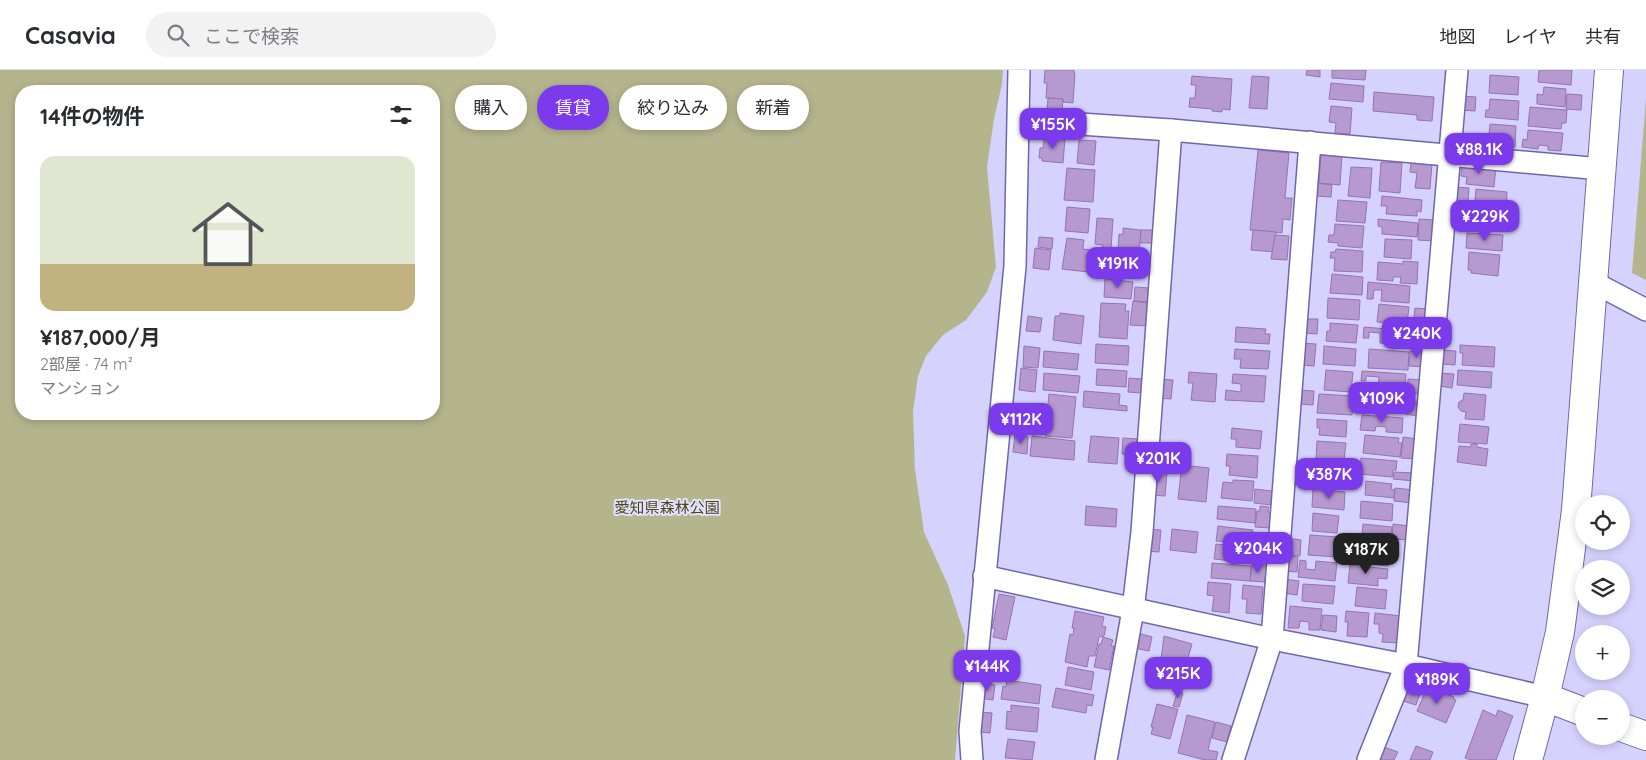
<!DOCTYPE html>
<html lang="ja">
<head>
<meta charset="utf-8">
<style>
  body { margin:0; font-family:Quicksand,"Noto Sans JP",sans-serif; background:#f2f2f3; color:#2b2b33; height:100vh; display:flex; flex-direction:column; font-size:19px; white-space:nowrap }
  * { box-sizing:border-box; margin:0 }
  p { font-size:16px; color:#7c7c81 }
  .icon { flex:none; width:28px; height:28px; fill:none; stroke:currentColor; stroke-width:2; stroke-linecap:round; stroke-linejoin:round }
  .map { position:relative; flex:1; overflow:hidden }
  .sheet { position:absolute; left:15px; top:15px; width:425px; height:335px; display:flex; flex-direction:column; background:#fff; border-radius:20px; box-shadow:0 2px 8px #0003 }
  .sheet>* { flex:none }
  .top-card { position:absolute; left:455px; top:15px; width:475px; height:45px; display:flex; gap:10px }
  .buttons { position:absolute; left:1575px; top:425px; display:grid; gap:10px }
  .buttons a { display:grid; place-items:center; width:55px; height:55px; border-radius:50%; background:#fff; box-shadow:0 2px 8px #0003; font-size:25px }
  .price { position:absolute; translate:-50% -42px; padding:0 11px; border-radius:10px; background:#7c3aed; color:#fff; font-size:16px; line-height:32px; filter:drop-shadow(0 1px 2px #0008) }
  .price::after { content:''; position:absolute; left:50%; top:30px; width:15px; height:11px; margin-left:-8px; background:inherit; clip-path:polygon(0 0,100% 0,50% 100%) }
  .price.current { background:#222; color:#fff }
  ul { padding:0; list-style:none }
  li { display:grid; align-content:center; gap:10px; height:265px; padding:0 25px }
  li span { display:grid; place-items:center; height:155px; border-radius:15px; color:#555 }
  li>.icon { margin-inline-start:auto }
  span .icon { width:90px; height:90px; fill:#fffc; stroke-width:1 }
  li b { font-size:21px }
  h2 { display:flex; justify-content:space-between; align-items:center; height:60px; padding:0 25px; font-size:21px }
  .chip { padding:0 18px; border-radius:22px; background:#fff; box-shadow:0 2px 8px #0003; font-size:18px; line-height:45px }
  .chip.current { background:#7c3aed; color:#fff }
  header { display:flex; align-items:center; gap:30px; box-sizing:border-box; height:70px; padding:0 25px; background:#fff; border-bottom:1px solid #e1e1e2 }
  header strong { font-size:24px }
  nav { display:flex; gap:28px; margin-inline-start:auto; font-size:18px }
  .search { width:350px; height:45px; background:#f2f2f3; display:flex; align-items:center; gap:12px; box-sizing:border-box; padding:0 18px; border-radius:28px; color:#7c7c81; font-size:19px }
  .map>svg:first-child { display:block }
  .green { fill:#b4b58d; fill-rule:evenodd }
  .building { fill:#b699cf; stroke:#9573b2 }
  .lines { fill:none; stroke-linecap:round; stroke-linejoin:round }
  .street-casing { stroke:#6f67a8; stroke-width:24 }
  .secondary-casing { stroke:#6f67a8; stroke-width:30 }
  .street { stroke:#fff; stroke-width:21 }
  .secondary { stroke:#fff; stroke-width:28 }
  .labels { text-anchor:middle; stroke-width:4; stroke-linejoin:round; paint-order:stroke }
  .park-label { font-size:15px; fill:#474717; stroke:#e3e1ff }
</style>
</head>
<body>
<header>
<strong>Casavia</strong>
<div class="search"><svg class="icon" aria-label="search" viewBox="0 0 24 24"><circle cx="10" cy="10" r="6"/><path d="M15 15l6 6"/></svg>ここで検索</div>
<nav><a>地図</a><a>レイヤ</a><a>共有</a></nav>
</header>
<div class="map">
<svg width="1646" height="690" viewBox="0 0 1646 690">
  <rect width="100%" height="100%" fill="#d6d2fe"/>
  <g class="green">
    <path d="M0,0H1003L1002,14L994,49L987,97L996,197L987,222L966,250L943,265L926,286L918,306L913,342L915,399L924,462L948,515L965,566L955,690H0ZM21,21H434V344H21Z"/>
    <polygon points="1646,28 1646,210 1632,203"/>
  </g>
  <g class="building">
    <polygon points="1045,0 1074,0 1074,3 1075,3 1073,33 1063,32 1063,29 1046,28 1047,13 1044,13"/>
    <polygon points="1307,0 1320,0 1320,7 1306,5"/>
    <polygon points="1332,0 1366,0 1365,10 1332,8"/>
    <polygon points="1539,0 1572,0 1571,15 1538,12"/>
    <polygon points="1490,5 1519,7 1518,25 1489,23"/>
    <polygon points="1192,6 1232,9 1230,40 1222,39 1222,42 1212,41 1212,39 1189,37 1190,28 1195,28 1196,15 1191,15"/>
    <polygon points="1252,6 1269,7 1267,39 1249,38"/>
    <polygon points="1331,13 1364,16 1363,32 1329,29"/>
    <polygon points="1544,17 1566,19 1565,37 1537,34 1537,24 1543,25"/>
    <polygon points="1374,22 1434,27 1432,51 1417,50 1417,45 1373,41"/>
    <polygon points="1567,24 1582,25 1581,40 1566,39"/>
    <polygon points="1462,26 1476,27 1475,41 1461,40"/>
    <polygon points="1048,28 1063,29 1062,42 1047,41"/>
    <polygon points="1490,29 1519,31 1518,50 1485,47 1486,40 1489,40"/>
    <polygon points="1331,36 1352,38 1350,64 1335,63 1336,53 1329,52"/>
    <polygon points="1530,37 1567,40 1566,53 1562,53 1561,59 1528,56"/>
    <polygon points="1490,54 1516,56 1515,77 1476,75 1477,64 1489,65"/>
    <polygon points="1528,60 1563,63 1561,81 1548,80 1548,76 1539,75 1538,79 1522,77 1523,69 1527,70"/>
    <polygon points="1057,65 1062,65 1062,69 1065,69 1063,93 1042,91 1042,88 1039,88 1040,78 1043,78 1044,68 1056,69"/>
    <polygon points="1079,70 1096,71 1094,95 1077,93"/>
    <polygon points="1258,80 1289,83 1285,128 1292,128 1290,150 1283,149 1282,163 1250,160"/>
    <polygon points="1321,83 1342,85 1340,115 1319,113"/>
    <polygon points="1381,92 1402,93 1400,123 1379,121"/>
    <polygon points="1411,93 1432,94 1430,119 1415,118 1417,103 1410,102"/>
    <polygon points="1462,94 1496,97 1494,117 1466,114 1467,107 1461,106"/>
    <polygon points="1351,97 1372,98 1370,128 1348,126"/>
    <polygon points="1067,98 1095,100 1093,132 1064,130"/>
    <polygon points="1316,113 1332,115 1331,127 1315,126"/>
    <polygon points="1455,117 1469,118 1468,131 1454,130"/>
    <polygon points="1476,119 1507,122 1506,142 1474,139"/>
    <polygon points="1382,126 1422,130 1421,142 1417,141 1417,146 1386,144 1387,136 1381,136"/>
    <polygon points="1338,130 1367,132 1365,153 1336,151"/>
    <polygon points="1067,137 1090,139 1088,163 1065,161"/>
    <polygon points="1468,143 1506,146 1504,159 1467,156"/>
    <polygon points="1097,148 1113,149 1111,179 1102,178 1103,175 1095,174"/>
    <polygon points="1378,149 1418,153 1417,167 1382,164 1382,157 1378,156"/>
    <polygon points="1419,149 1435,150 1434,171 1418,170"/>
    <polygon points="1335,154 1364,156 1362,178 1338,176 1338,173 1328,172 1329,165 1334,165"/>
    <polygon points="1123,158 1141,160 1139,183 1118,181 1119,164 1123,165"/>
    <polygon points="1141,160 1154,160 1153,173 1140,173"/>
    <polygon points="1253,160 1276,162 1274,182 1251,180"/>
    <polygon points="1467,163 1503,165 1502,181 1466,178"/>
    <polygon points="1275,165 1289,166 1287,190 1271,189"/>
    <polygon points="1039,167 1053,168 1052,179 1038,177"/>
    <polygon points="1067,168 1084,170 1083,179 1091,180 1088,202 1062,199"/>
    <polygon points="1385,169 1412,170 1411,189 1384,187"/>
    <polygon points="1035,178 1051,180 1049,200 1033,198"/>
    <polygon points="1336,179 1363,181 1362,202 1334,201 1335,188 1330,188 1331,182 1335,182"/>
    <polygon points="1469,182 1500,185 1498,206 1471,203 1471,200 1468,200"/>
    <polygon points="1107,185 1136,187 1134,205 1106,202"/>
    <polygon points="1403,191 1418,192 1417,214 1400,213 1401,207 1393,207 1393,211 1377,210 1378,192 1403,194"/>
    <polygon points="1332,204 1363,207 1362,225 1330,223"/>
    <polygon points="1105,209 1133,212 1131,229 1104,227"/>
    <polygon points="1368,212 1410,216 1409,233 1381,231 1382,220 1374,220 1373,229 1367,229"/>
    <polygon points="1135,217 1150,218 1148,232 1134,231"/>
    <polygon points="1328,228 1360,230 1359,250 1327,248"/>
    <polygon points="1133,231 1149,233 1147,256 1130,255"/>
    <polygon points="1101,233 1126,234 1125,241 1129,241 1127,269 1099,267"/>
    <polygon points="1379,234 1409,237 1407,254 1377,252"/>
    <polygon points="1415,238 1428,239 1426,258 1413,257"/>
    <polygon points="1060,243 1084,246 1081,274 1053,270 1055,246 1060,246"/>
    <polygon points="1028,246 1042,248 1040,262 1026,261"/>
    <polygon points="1305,249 1318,249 1317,264 1304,263"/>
    <polygon points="1330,253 1358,255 1356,273 1326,271 1327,261 1330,261"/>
    <polygon points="1236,257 1266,259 1265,264 1270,264 1269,274 1235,272"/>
    <polygon points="1364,257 1410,261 1409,276 1380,273 1380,263 1369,262 1369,268 1363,268"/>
    <polygon points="1302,273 1316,274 1314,296 1301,295"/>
    <polygon points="1096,274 1129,276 1128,295 1095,293"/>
    <polygon points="1460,275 1495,277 1494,297 1462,295 1463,283 1460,283"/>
    <polygon points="1024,276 1040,278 1038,298 1023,297"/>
    <polygon points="1324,276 1356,279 1355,296 1323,294"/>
    <polygon points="1235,279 1270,281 1268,299 1240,298 1241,289 1234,289"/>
    <polygon points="1369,279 1409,282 1408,300 1368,298"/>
    <polygon points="1442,280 1456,281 1455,295 1441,294"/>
    <polygon points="1044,281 1079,284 1077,300 1043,297"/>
    <polygon points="1410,281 1425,282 1424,297 1409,296"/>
    <polygon points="1021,298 1037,300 1035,322 1019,320"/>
    <polygon points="1097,299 1127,301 1126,317 1096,315"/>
    <polygon points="1326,300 1353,302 1351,322 1324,320"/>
    <polygon points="1458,300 1492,302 1491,318 1457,315"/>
    <polygon points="1362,301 1406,304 1405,319 1378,318 1379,307 1366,306 1366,311 1361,311"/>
    <polygon points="1189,302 1217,304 1215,332 1191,330 1193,313 1188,313"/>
    <polygon points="1044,303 1080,306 1078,323 1043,320"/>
    <polygon points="1440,303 1454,304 1452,318 1439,316"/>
    <polygon points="1233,304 1266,306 1264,332 1225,330 1226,320 1241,322 1241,314 1232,313"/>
    <polygon points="1129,308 1142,309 1141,323 1128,322"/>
    <polygon points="1159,309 1173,310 1171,329 1157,328"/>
    <polygon points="1408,309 1422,310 1421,324 1407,323"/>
    <polygon points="1298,320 1314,321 1313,335 1297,334"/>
    <polygon points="1084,321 1120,324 1119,335 1127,336 1127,341 1083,337"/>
    <polygon points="1368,323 1403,326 1401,341 1366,338"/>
    <polygon points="1464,323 1486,325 1484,350 1465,349 1466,342 1461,341 1458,337 1459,332 1463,330"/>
    <polygon points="1049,324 1076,327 1072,368 1045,366"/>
    <polygon points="1319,324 1354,326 1352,345 1317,343"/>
    <polygon points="1406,331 1419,332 1418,346 1405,344"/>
    <polygon points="1021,337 1034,338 1034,353 1020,352"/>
    <polygon points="1362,345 1403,348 1402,363 1386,362 1386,357 1376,356 1375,361 1360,360"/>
    <polygon points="1317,349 1347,351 1346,367 1319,365 1320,358 1317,358"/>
    <polygon points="1020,353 1037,354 1036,365 1020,363"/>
    <polygon points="1460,354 1489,357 1487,374 1458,372"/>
    <polygon points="1232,358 1262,361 1260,379 1236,377 1236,369 1231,369"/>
    <polygon points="1015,365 1028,367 1027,384 1013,382"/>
    <polygon points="1365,365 1399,368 1398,373 1402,373 1400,387 1363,383"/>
    <polygon points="1032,366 1075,371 1074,390 1030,386"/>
    <polygon points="1091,366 1119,368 1117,394 1088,392"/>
    <polygon points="1403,367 1417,369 1416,389 1401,388"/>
    <polygon points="1123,368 1137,369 1136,385 1122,384"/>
    <polygon points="1317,371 1346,373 1344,391 1316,389"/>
    <polygon points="1471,374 1477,374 1477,377 1488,379 1486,396 1457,392 1459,376 1471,377"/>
    <polygon points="1227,384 1258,386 1257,408 1229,405 1230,396 1226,396"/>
    <polygon points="1361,388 1397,391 1396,400 1393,400 1392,407 1360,404"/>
    <polygon points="1293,391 1306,392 1304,415 1290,414"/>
    <polygon points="1308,394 1346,398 1344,417 1332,415 1332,412 1307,410"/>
    <polygon points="1182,395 1209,398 1206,432 1178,429"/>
    <polygon points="1152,401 1167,402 1165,426 1150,425"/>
    <polygon points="1394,402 1414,403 1414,411 1393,409"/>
    <polygon points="1233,410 1254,411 1252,431 1221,428 1223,412 1233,413"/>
    <polygon points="1366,411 1392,414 1391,419 1395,420 1394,428 1365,425"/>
    <polygon points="1395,418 1414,420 1412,433 1394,431"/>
    <polygon points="1255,419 1272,421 1271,435 1254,433"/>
    <polygon points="1313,419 1345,422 1344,440 1312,437"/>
    <polygon points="1361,431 1393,434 1392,451 1360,448"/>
    <polygon points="1086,436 1117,439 1116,457 1085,455"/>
    <polygon points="1218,436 1256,439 1255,453 1217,449"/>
    <polygon points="1260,436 1269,437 1268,442 1271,442 1270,458 1255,457 1257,441 1260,441"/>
    <polygon points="1313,443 1339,446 1337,463 1312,461"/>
    <polygon points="1363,454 1392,457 1390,473 1356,469 1356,464 1362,464"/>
    <polygon points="1393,454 1410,456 1409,470 1392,469"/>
    <polygon points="1218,456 1253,460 1252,474 1216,471"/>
    <polygon points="1147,459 1161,460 1159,482 1146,481"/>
    <polygon points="1172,459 1198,462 1196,483 1170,480"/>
    <polygon points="1310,465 1338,467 1337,487 1308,485"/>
    <polygon points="1287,468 1301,470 1300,486 1285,485"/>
    <polygon points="1216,474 1253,478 1251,493 1214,489"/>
    <polygon points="1361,475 1390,478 1388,496 1360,493"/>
    <polygon points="1253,476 1268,478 1267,494 1252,493"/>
    <polygon points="1285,486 1298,487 1297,502 1284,501"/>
    <polygon points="1300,490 1306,491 1306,499 1315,500 1316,491 1337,493 1335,511 1298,507"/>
    <polygon points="1212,493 1251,496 1250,511 1211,508"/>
    <polygon points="1252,495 1266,496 1265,512 1250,511"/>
    <polygon points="1350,495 1388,499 1387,509 1378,508 1378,516 1348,513"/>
    <polygon points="1284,509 1299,511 1297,525 1283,523"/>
    <polygon points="1208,512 1231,514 1229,543 1212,541 1214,526 1207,525"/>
    <polygon points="1303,514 1335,516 1333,534 1302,531"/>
    <polygon points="1243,515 1263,517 1261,544 1246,543 1247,529 1242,529"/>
    <polygon points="1357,517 1387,520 1385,539 1355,536"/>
    <polygon points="999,524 1015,527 1006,570 993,567 995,559 992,558"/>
    <polygon points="1290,536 1322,539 1320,560 1309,560 1309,552 1300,551 1299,558 1288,558"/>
    <polygon points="1075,541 1104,547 1102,556 1106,557 1104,566 1099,567 1095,586 1089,586 1087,597 1065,592 1070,564 1073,565 1074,558 1072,558"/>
    <polygon points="1346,541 1369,543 1367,567 1347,566 1348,552 1345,552"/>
    <polygon points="1375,543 1401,546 1399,573 1382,572 1383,564 1379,563 1379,554 1374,554"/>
    <polygon points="1323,545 1337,546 1336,562 1321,560"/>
    <polygon points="1138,563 1152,567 1149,581 1134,578"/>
    <polygon points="1164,566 1192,574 1181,612 1167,609 1168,607 1166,606 1168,600 1160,598"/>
    <polygon points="1103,567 1113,570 1111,576 1114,576 1109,600 1094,597 1099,574 1101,574"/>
    <polygon points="1068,597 1094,602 1091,620 1065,615"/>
    <polygon points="1007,610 1041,615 1039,634 1001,629 1003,616 1006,617"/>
    <polygon points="982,613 995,615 993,630 979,628"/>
    <polygon points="1409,617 1421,621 1416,635 1403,631"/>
    <polygon points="1056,618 1094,625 1092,636 1087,635 1086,643 1052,637"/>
    <polygon points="1427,618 1439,624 1440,621 1454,627 1453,628 1456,630 1446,653 1417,641"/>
    <polygon points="1178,621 1183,623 1179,637 1173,636"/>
    <polygon points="1157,634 1178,639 1170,669 1151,664 1153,657 1151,657"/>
    <polygon points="1011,635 1039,638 1037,662 1006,659 1007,641 1011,642"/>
    <polygon points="1483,640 1496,646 1498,640 1513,646 1496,690 1471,690 1465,688"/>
    <polygon points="980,642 992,643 990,663 978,662"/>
    <polygon points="1187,645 1215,652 1208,680 1218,682 1216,690 1205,690 1178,683"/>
    <polygon points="1216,652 1231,656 1227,672 1212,668"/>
    <polygon points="1008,669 1035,672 1032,690 1005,688"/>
    <polygon points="1416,676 1433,682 1430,690 1410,690"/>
    <polygon points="1384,677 1398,682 1394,690 1379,690"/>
  </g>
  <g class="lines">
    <defs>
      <g id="street">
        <polyline points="1019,50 1171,60 1601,99"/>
        <polyline points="1593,212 1646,240"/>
        <polyline points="984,506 1272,569 1406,595 1545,627"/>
        <polyline points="972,690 970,661 1015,196 1019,0"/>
        <polyline points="1106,690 1133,540 1142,462 1171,60"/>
        <polyline points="1233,690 1272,569 1310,72"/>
        <polyline points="1368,690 1406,595 1457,0"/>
      </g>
      <g id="secondary">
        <polyline points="1545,627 1584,642"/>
        <polyline points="1621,657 1646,666"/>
        <polyline points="1528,690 1545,627 1560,562 1576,440 1609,0"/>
      </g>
    </defs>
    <use href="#street" class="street-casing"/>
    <use href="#secondary" class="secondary-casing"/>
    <use href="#street" class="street"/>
    <use href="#secondary" class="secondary"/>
  </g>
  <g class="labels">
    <g class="park-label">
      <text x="667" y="443">愛知県森林公園</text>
    </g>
  </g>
</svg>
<div class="buttons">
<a><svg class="icon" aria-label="locate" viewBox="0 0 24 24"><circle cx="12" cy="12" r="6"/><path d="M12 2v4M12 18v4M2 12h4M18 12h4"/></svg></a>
<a><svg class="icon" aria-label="layers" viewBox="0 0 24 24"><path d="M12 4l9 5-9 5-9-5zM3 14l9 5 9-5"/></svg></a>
<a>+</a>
<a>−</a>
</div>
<b class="price" style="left:1053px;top:80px">¥155K</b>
<b class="price" style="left:1479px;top:105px">¥88.1K</b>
<b class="price" style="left:1485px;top:172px">¥229K</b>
<b class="price" style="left:1118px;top:219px">¥191K</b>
<b class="price" style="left:1417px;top:289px">¥240K</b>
<b class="price" style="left:1382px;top:354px">¥109K</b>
<b class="price" style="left:1021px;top:375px">¥112K</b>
<b class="price" style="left:1158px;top:414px">¥201K</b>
<b class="price" style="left:1329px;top:430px">¥387K</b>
<b class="price" style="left:1258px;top:504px">¥204K</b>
<b class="price current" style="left:1366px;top:505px">¥187K</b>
<b class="price" style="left:987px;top:622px">¥144K</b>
<b class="price" style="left:1178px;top:629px">¥215K</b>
<b class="price" style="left:1437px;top:635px">¥189K</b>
<div class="top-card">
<a class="chip">購入</a>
<a class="chip current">賃貸</a>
<a class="chip">絞り込み</a>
<a class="chip">新着</a>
</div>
<section class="sheet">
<h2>14件の物件<svg class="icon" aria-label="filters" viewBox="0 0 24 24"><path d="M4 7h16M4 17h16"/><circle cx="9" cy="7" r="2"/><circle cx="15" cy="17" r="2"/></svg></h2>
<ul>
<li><span style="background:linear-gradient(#dfe7d0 70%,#c2b280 0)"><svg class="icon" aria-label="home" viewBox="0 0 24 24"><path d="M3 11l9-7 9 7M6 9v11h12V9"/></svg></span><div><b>¥187,000/月</b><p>2部屋 · 74 m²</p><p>マンション</p></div></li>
</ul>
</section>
</div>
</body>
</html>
